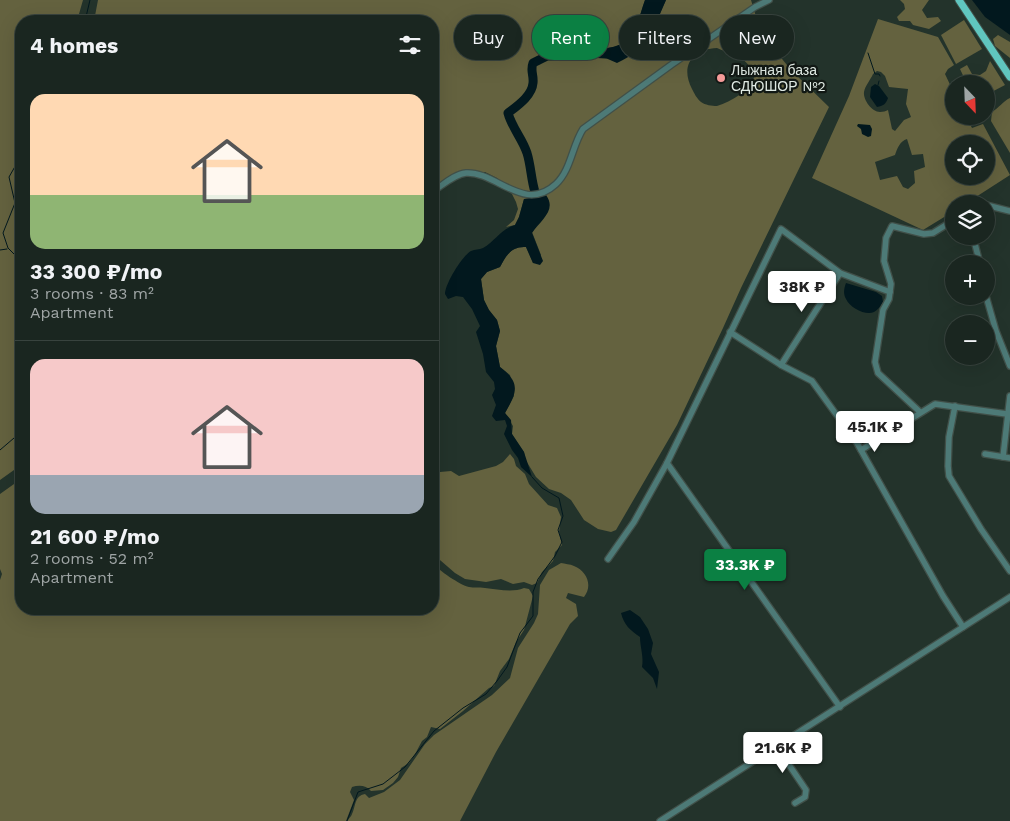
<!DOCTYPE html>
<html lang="en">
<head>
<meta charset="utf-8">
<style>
  body { margin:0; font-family:"Work Sans",sans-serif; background:#27322d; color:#f1f3f6; height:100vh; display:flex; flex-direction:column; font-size:19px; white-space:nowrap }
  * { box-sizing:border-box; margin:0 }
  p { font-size:16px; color:#9fa5a5 }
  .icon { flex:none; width:28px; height:28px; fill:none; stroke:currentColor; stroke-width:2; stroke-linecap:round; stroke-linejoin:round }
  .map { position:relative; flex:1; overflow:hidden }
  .panel { position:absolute; left:15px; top:15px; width:424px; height:600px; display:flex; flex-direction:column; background:#1a2620; border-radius:20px; box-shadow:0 5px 20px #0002,0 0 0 1px #38433e }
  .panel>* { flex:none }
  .banner { position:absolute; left:454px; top:15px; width:475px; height:45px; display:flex; gap:10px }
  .needle { width:32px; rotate:157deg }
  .buttons { position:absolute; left:945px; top:75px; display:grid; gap:10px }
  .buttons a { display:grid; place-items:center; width:50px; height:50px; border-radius:50%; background:#1a2620; box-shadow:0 5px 20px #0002,0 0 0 1px #38433e; font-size:25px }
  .price { position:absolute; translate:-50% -42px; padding:0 11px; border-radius:5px; background:#fff; color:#222; font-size:16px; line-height:32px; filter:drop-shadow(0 1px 2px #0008) }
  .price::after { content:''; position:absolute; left:50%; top:30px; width:15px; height:11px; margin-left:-8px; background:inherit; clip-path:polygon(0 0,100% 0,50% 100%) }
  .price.active { background:#0b8043; color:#fff }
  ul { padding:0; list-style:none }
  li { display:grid; align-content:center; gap:10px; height:265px; padding:0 15px }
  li+li { border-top:1px solid #38433e }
  li span { display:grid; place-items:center; height:155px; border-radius:15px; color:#555 }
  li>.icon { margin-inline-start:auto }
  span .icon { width:90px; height:90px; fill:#fffc; stroke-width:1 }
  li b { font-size:21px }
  h2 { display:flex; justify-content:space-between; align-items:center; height:60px; padding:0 15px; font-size:21px }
  .pill { padding:0 18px; border-radius:22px; background:#1a2620; box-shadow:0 5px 20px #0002,0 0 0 1px #38433e; font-size:18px; line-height:45px }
  .pill.active { background:#0b8043; color:#fff }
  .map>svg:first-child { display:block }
  .forest { fill:#64623f; fill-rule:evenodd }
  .water { fill:#02181e }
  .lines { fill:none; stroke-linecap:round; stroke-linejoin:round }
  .stream { stroke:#02181e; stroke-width:1 }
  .river { stroke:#02181e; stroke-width:9 }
  .minor-casing { stroke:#415049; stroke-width:8 }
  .major-casing { stroke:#415049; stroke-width:9 }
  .minor { stroke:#4d7a77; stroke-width:5.5 }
  .major { stroke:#60c6bf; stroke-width:7 }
  .poi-dot { fill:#f59b99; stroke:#121915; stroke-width:2 }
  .labels { text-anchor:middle; stroke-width:4.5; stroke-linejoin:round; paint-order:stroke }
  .poi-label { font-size:14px; fill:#e0eae4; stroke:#121915; text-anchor:start }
</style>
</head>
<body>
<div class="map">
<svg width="1010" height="821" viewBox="0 0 1010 821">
  <rect width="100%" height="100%" fill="#23332b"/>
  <g class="forest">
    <polygon points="0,0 83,0 77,21 21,21 21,465 0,480"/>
    <path d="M98,0H645C639,17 635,40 617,46C607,49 603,47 595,53L647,42L666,0H751L761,33L791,70L829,107L741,288L723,328L677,425L616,530L611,532L598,529L584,520L571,500L561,493L549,489L536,477L525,459L524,452L512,434L513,426L505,413L514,396L510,375L500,367L496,346L500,331L497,320L489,310L484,300L481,279L487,272L500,267C506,256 511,246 526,247L533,263L541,255L532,232L536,227L524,199L519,217L515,225L506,227L514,220L518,209L516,202L509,188L497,178L485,172L459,173L433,190L432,21H94ZM717,48C736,56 746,56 755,76C748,92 732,101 717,106C712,106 705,105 701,102C697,99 694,93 692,89C680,66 692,49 717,48Z"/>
    <polygon points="900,0 929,0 922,10 927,18 938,17 941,21 929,29 913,25 910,21 899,21 897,17 905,9 904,4"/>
    <path d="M878,19L938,37L954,65L948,69L945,74L954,93V116H966L972,128L983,124L1010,175L965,204H954V211L923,230L812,178L849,96ZM877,71L881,72L885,76L889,87L908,89L906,104L911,117L904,120L895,131L892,129L888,110C886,111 883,112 880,112C872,112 863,100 864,92C865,86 871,79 873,74ZM907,139L912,155L923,154L925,167L914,171L915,183L908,189L903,187L897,176L880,180L875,162L895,155C897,149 900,141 907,139ZM954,144H986V176H954Z"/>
    <polygon points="964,20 982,49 956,64 941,35"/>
    <polygon points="998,35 1010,42 1010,58 995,46 993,39"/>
    <polygon points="990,61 1005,85 986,95 986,84 967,84 960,69 967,65 972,74 980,75 986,71"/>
    <path d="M1010,98V153L991,121L992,112C999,108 1003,101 1010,98Z"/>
    <polygon points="510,454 514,459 516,466 525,474 529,484 548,505 557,508 561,517 559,532 562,545 555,552 553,561 542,572 537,583 532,585 524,582 513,584 501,579 486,582 465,579 455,573 433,554 433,465 440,472 451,471 459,476 496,466 503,462"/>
    <path d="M21,479V609H432L433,563C438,570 460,585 469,587C474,588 479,587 485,588C497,589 512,593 524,588L529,589L533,596L524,630L516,642L509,659L500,671L494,686L489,688L463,711L440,729L431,727L427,737L422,741L414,756L409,763L401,768L398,777L393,783L383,790L371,791C366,785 359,785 352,787L350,792L354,800L346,821H0V580L2,574L0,569V494Z"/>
    <path d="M561,563C565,564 570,564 574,566C587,571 593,586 584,597L568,593L566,598L576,604L578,616L570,624L496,752L460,821H347C348,820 352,815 352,814C356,806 354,796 365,794L369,798L384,792L400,780L425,744L434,735L492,695L510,678L518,648L534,623L538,614L540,585L549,570Z"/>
  </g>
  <g class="water">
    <path d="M645,0H666C652,31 651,47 617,63L594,53C603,47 607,49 616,46C635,40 639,17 645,0Z"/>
    <polygon points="972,0 1010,0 1010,35 985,17"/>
    <path d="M875,84L879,86L888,98C886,104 883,106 877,107L870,97L871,87Z"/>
    <polygon points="858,124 870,125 872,129 871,136 868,137 862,134 861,129 857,126"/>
    <path d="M546,195C557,210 541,220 532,233L543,261L540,265L533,263L526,247C511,246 506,256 500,267L487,272L481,279L484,300L489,310L497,320L500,331L496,346L500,367C521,383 517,392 505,413L511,420L512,434L524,452L532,477L521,467L518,458L512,450L504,434L507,426L505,420L496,421L492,416L496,405L492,395L495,389L494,382L486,372L483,354L476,332L480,326L472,309L463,297L456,296L448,299L445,294C445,284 462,256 471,251C475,249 479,250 483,248C495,241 501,229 515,225L519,217L524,199Z"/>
    <path d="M846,283L876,292L882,296L883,302C881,305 878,310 874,312C866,316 850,308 846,299C843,294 844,288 846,283Z"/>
    <path d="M630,610L640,617L648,629L653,643L651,654L659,672L657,689L653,678L642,667C644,657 640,647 640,637C630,630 624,625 621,613Z"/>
  </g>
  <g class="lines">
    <g class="stream">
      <polyline points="85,21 90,0"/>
      <polyline points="868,53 875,74 879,74 880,76"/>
      <polyline points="878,85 879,81"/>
      <polyline points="21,156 9,177 15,203 3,233 8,248 17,257 21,266"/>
      <polyline points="0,250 7,249"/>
      <polyline points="0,450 21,432"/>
      <polyline points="347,821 358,792 383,784 405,767 434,731 463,708 486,694 497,681 507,667 520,633 533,616 533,592 538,579 555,556 562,542 558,530 563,516 559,498 542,488 532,477"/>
    </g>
    <path class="river" d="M535,192C531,179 531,166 527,153C522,138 512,128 508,113C517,106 532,96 533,83C534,75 530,71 533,63L547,56H561L569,52L606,54"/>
    <defs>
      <g id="minor">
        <path d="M432,192C442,186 454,174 466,173C496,171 524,214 556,184C571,170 572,146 583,129L671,65L755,7L769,0"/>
        <polyline points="978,204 983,204"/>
        <polyline points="986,205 1010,211"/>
        <polyline points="973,236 980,264"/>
        <polyline points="986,296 996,331 1010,366"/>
        <polyline points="730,332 781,365 812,381 857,443 943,596 963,627"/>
        <polyline points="781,365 840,273"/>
        <polyline points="955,406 949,437 948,466 949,476 981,529 1010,571"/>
        <polyline points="920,412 878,373 875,362 883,310 889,299 891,284 884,261 886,238 892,226 924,234 933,233 954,220"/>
        <polyline points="861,450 935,404 1007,414"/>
        <polyline points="985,454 1010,458"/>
        <polyline points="1003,457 1010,396"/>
        <polyline points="667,463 840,707"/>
        <polyline points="608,559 634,522 667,463 781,229 840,273 890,292"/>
        <polyline points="777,747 806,790 805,797 795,803"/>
        <polyline points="660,821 1010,597"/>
      </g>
      <polyline id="major" points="959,0 1010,77"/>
    </defs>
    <use href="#minor" class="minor-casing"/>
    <use href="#major" class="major-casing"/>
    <use href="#minor" class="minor"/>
    <use href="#major" class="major"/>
  </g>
  <circle class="poi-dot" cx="721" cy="78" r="5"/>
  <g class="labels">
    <g class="poi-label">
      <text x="731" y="75">Лыжная база<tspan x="731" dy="16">СДЮШОР №2</tspan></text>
    </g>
  </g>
</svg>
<div class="buttons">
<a><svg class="needle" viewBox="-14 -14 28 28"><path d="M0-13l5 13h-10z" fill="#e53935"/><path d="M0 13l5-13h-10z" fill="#9fa5a5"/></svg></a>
<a><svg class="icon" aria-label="locate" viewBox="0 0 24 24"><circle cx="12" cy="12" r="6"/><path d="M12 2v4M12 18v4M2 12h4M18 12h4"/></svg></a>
<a><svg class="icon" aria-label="layers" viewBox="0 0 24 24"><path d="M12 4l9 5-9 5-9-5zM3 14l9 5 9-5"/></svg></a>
<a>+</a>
<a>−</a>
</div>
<b class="price" style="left:802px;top:313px">38K ₽</b>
<b class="price" style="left:875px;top:453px">45.1K ₽</b>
<b class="price active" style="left:745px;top:591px">33.3K ₽</b>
<b class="price" style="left:783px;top:774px">21.6K ₽</b>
<div class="banner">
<a class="pill">Buy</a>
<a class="pill active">Rent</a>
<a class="pill">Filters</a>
<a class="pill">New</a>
</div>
<section class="panel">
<h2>4 homes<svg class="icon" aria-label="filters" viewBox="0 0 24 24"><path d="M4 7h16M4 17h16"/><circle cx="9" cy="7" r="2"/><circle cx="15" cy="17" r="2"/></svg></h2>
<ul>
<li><span style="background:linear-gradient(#ffd9b3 65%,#8fb573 0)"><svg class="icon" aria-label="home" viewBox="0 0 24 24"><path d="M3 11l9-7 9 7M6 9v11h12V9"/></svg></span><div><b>33 300 ₽/mo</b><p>3 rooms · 83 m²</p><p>Apartment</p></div></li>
<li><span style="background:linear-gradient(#f6c9c9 75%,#9aa5b1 0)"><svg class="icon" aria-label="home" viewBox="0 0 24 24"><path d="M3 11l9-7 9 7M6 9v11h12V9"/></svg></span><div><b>21 600 ₽/mo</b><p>2 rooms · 52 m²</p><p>Apartment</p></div></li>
</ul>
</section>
</div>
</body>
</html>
